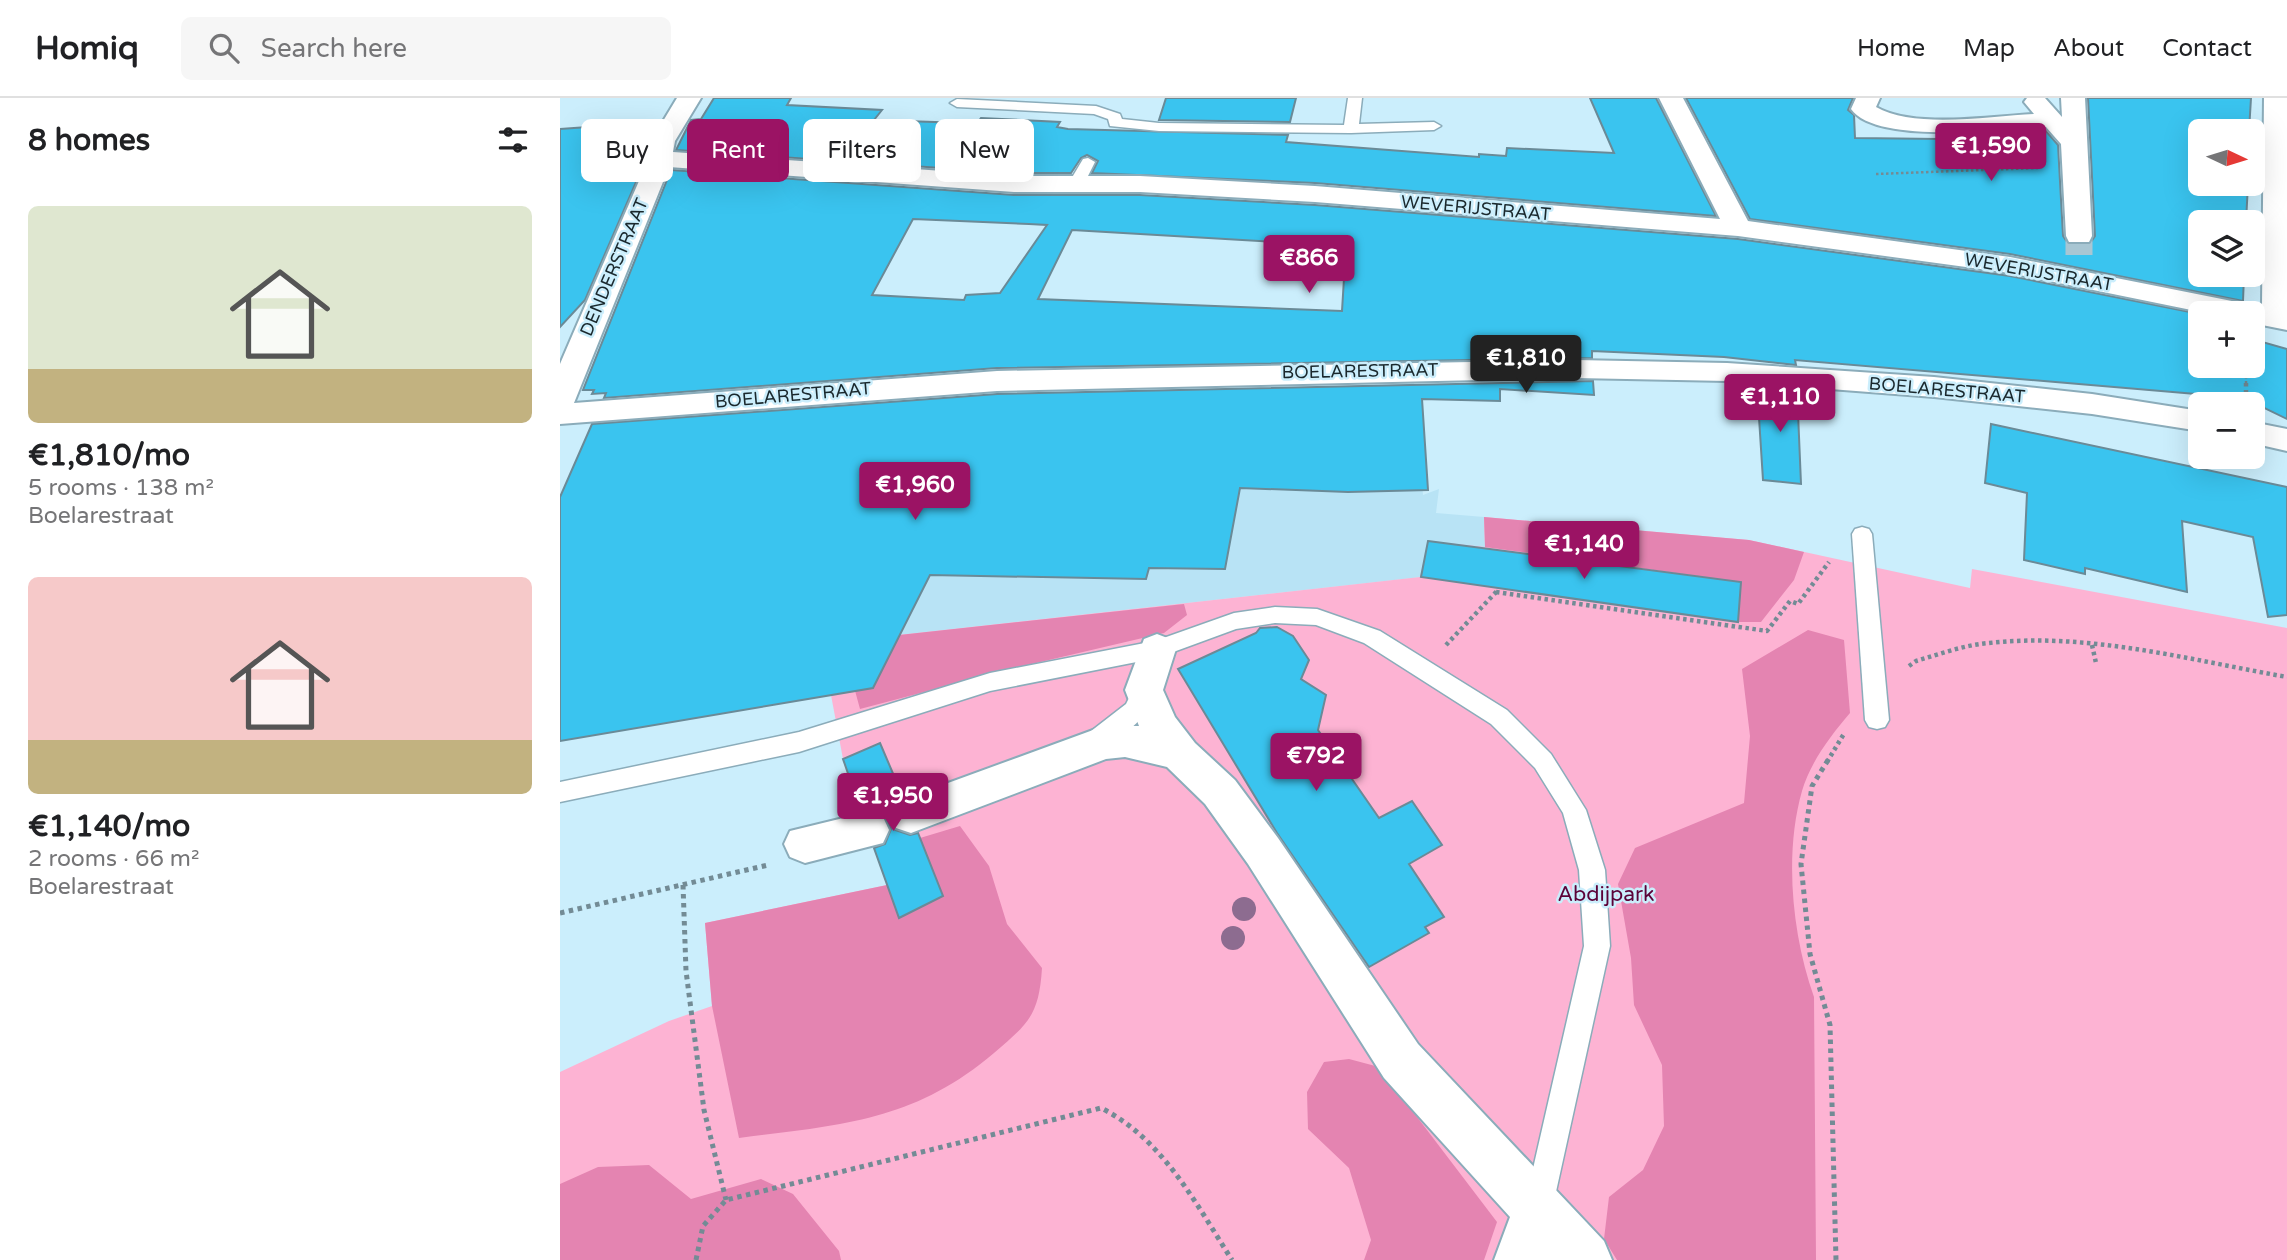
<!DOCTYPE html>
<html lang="en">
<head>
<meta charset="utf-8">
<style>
  body { margin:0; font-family:"Varela Round",sans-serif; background:#f6f6f6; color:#202124; height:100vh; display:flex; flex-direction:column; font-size:26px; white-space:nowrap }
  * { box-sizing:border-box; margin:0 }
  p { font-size:23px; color:#757577 }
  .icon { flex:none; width:38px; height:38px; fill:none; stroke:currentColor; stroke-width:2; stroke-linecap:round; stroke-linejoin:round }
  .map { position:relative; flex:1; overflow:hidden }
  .panel { display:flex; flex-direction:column; background:#fff; width:560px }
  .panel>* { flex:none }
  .banner { position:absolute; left:21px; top:21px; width:665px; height:63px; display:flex; gap:14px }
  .needle { width:46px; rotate:94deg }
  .buttons { position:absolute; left:1628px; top:21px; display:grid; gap:14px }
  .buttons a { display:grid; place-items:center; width:77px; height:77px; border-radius:10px; background:#fff; box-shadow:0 7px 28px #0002; font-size:35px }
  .price { position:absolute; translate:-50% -60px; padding:0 16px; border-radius:7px; background:#9b1364; color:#fff; font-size:23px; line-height:46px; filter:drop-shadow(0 2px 4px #0008) }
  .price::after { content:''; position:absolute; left:50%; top:42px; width:21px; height:16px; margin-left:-10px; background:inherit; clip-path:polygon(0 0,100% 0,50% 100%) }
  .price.active { background:#222; color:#fff }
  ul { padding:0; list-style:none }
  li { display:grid; align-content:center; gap:14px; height:371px; padding:0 28px }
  li span { display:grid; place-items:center; height:217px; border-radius:10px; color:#555 }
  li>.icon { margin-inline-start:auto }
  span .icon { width:126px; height:126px; fill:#fffc; stroke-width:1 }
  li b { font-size:30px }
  h2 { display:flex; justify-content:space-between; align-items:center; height:84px; padding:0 28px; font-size:30px }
  .pill { padding:0 24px; border-radius:10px; background:#fff; box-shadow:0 7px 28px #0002; font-size:24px; line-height:63px }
  .pill.active { background:#9b1364; color:#fff }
  header { display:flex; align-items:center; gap:42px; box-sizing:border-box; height:98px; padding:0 35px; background:#fff; border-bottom:2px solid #e0e0e0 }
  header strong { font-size:33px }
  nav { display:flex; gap:38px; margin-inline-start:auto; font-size:24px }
  .search { width:490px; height:63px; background:#f6f6f6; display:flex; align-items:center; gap:18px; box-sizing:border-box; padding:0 24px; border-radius:10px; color:#757577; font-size:26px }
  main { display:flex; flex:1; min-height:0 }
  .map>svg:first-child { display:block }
  .built { fill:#b8e3f5 }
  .green { fill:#fdb3d3 }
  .forest { fill:#e484b1 }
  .building { fill:#3ac4ef; stroke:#6a8a97; stroke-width:2; fill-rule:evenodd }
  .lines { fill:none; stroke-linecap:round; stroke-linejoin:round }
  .street-tunnel { stroke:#a8c6d3; stroke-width:27; stroke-dasharray:27 13; stroke-linecap:butt }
  .lane-casing { stroke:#8bacba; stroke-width:3 }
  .street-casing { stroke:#8bacba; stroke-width:4 }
  .path-far2 { stroke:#738b95; stroke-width:2.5; stroke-dasharray:2.5 2.5; stroke-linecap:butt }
  .path-far1 { stroke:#738b95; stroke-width:4.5; stroke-dasharray:3.5 3.5; stroke-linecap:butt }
  .path { stroke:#738b95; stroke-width:5; stroke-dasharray:4.5 4.5; stroke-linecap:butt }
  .lane { fill:#fff; fill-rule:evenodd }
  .street { fill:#fff; fill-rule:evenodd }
  .tree { fill:#8d6c90 }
  .labels { text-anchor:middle; stroke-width:5; stroke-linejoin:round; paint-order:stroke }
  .far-street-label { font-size:18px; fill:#1a282d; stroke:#cbeefc }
  .park-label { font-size:21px; fill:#5b0238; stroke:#cbeefc }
</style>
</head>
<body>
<header>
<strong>Homiq</strong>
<div class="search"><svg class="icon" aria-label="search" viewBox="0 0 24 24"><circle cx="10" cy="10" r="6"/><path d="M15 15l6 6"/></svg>Search here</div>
<nav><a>Home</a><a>Map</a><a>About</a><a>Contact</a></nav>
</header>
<main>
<section class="panel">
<h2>8 homes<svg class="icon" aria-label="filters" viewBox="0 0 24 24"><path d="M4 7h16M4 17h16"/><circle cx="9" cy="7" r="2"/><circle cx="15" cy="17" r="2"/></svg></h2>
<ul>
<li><span style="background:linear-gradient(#dfe7d0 75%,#c2b280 0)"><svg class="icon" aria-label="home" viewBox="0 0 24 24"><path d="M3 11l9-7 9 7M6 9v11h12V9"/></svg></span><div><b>€1,810/mo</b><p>5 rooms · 138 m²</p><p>Boelarestraat</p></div></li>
<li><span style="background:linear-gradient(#f6c9c9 75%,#c2b280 0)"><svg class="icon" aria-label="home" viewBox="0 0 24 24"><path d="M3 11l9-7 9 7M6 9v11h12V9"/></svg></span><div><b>€1,140/mo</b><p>2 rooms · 66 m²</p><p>Boelarestraat</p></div></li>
</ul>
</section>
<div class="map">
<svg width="1727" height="1162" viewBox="0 0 1727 1162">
  <rect width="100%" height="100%" fill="#cbeefc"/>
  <polygon class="built" points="854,285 863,397 879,391 876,415 924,419 925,449 861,479 339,537 387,442 674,293"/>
  <polygon class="green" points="924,419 1189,442 1410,490 1412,471 1727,530 1727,1162 0,1162 0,974 109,923 152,908 145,825 327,787 283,661 271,597 339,537 860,479 868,443 925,449"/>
  <g class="forest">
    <polygon points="924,419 1189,442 1244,454 1234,482 1201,524 1178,524 1181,484 925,449"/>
    <polygon points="624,506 627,517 604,535 459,569 300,611 294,589 339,537"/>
    <path d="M1248,532L1284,542L1290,615C1271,637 1250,665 1242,693C1224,756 1232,837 1254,899L1256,1162H1057L1044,1141L1049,1099L1083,1072L1104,1028L1102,967L1074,907L1071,860L1058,786L1075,750L1184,705L1190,638L1182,571Z"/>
    <path d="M400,728L429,768L447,826L482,870C479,917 469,925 434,955C353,1024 279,1027 179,1040L152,908L145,825L327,787L339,819L360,740Z"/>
    <polygon points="789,961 819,969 937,1124 924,1162 804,1162 811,1142 789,1070 748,1031 747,994 764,964"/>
    <polygon points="89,1067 131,1101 201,1081 233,1096 279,1153 281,1162 0,1162 0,1086 38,1069"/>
  </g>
  <g class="building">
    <polygon points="154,0 231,0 227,7 322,12 314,22 405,25 418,24 421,20 500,24 497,29 508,31 728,37 726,44 919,59 919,56 946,58 947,50 1054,55 1030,0 1096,0 1156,118 755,85 532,75 538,63 527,57 521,60 511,75 454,75 116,52 131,22 141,21"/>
    <polygon points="606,0 736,0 730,24 599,22"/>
    <polygon points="1126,0 1293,0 1288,12 1294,17 1295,40 1465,42 1459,36 1485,32 1498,47 1503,138 1509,147 1529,147 1535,138 1528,0 1691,0 1689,33 1640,33 1640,86 1688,86 1686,124 1640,124 1640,177 1684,177 1683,203 1450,156 1190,121"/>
    <polygon points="99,24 88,42 80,75 25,202 0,229 0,31"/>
    <path d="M111,72L454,97H580L755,107L1178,141L1450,178L1640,216V268H1692V241L1727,251V321L1686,301L1636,296L1235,262L1236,267L1164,259L1032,253V260L437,270L44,300L46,295L32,296L34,292H23ZM353,121L469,126L487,127L440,195L406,197L404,202L312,197ZM512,132L786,148L782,213L478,201Z"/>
    <polygon points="1033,283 1034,297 940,291 940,303 862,301 868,392 788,394 680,390 665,471 589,470 586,481 370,477 313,590 0,643 0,399 32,326 437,296"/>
    <polygon points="1197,288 1237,291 1241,386 1203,382"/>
    <polygon points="1431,326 1727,389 1727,517 1708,519 1693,439 1622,423 1627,494 1525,470 1525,476 1464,462 1467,395 1425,385"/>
    <polygon points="868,443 1181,484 1178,524 861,479"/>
    <polygon points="717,529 733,538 749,562 741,581 766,597 758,632 819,720 852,703 882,747 849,766 884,819 865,829 869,835 809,869 717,735 618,571 696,535 700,530"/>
    <polygon points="320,645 343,699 334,703 328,718 335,732 350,737 358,735 383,798 339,820 314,750 325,746 331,731 324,717 309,712 301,713 283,661"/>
  </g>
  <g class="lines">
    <polyline class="street-tunnel" points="1519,138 1519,157"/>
    <defs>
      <g id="lane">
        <polygon points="788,0 802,0 799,26 874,24 881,28 874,32 791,35 599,33 550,28 548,21 534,16 397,9 390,5 397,1 536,8 560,16 562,21 599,25 784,27"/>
        <polygon points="528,60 535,64 523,88 520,91 510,91 507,88 523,61"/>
        <polygon points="1302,429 1309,431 1312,436 1329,622 1325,629 1317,631 1309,629 1305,622 1292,436 1295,431"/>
        <polygon points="715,509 757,511 820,533 947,612 991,656 1026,712 1045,772 1050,848 990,1121 979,1125 968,1121 964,1110 1024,848 1019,772 1003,715 975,670 931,626 804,545 756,527 715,525 676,531 597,560 430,593 239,654 0,704 0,684 239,634 430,575 595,543 674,515"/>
        <path d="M584,583L592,586L595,592C592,600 589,612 583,618C573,631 541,656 526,651L522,644L526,637L566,606L576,586Z"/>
      </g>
      <g id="street">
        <polygon points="117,0 141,0 115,43 113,54 454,78 580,78 755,88 1160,121 1099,0 1123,0 1188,123 1450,159 1702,209 1704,0 1727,0 1727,232 1692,225 1692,215 1646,215 1450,175 1178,138 755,104 580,94 454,94 109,69 14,305 437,273 1016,262 1167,265 1374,279 1532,296 1640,313 1640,333 1532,316 1374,299 1167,283 1016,280 437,293 0,326 0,266 82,76 91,43"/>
        <path d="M1296,0H1320L1316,9C1353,31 1431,18 1474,16L1464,4L1467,0H1485L1502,19L1501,0H1525L1532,138L1529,144H1509L1506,138L1501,46L1486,29C1445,31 1316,47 1291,11Z"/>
        <polygon points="1692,324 1727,331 1727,353 1692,345"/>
        <polygon points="597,536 610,541 616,551 603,592 615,619 635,645 675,682 718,740 858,946 1044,1143 1052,1162 934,1162 950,1119 824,980 688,766 645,706 607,669 565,659 546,661 351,735 336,730 330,717 336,704 544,628 579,628 565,592 584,541"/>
        <polygon points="308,714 323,719 329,732 323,745 245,765 230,759 224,746 230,733"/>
      </g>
    </defs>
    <use href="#lane" class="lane-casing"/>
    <use href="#street" class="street-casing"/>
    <g class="path-far2">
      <polyline points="1316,76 1478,70"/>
      <polyline points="1686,268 1686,286"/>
    </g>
    <g class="path-far1">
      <polyline points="1686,285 1686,305"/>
      <polyline points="936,494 1207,533 1230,503 1238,506 1269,464"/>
      <polyline points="886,547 938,492"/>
      <polyline points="1532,547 1536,565"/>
      <path d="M1349,568L1356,563C1380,556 1404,547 1429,545C1528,534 1630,562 1727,579"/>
      <polyline points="1267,664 1285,634"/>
    </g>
    <g class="path">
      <polyline points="1268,662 1252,688 1241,766 1250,856 1270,927 1276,1162"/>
      <polyline points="123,787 126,873 144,1012 166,1102"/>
      <polyline points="0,815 208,767"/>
      <path d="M136,1162L143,1128L166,1102L541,1010C603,1041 636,1106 672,1162"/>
    </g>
    <use href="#lane" class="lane"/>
    <use href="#street" class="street"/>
  </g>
  <g class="tree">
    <circle cx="684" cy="811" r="12"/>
    <circle cx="673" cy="840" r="12"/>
  </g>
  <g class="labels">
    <g class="far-street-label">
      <text transform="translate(916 110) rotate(5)" y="6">WEVERIJSTRAAT</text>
      <text transform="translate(54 169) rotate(-67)" y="6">DENDERSTRAAT</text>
      <text transform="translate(1479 174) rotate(10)" y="6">WEVERIJSTRAAT</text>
      <text transform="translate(800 273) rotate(-1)" y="6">BOELARESTRAAT</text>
      <text transform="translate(1387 292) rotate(5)" y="6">BOELARESTRAAT</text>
      <text transform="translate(233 297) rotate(-5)" y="6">BOELARESTRAAT</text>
    </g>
    <g class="park-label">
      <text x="1046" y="803">Abdijpark</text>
    </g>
  </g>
</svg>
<div class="buttons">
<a><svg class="needle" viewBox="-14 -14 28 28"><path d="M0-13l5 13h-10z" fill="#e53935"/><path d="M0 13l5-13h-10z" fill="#757577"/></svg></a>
<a><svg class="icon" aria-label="layers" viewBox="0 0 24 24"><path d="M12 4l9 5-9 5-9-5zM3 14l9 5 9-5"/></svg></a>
<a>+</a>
<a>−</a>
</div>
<b class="price" style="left:1431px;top:85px">€1,590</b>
<b class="price" style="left:749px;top:197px">€866</b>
<b class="price active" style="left:966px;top:297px">€1,810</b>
<b class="price" style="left:1220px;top:336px">€1,110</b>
<b class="price" style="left:355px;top:424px">€1,960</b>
<b class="price" style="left:1024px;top:483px">€1,140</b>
<b class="price" style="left:756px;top:695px">€792</b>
<b class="price" style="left:333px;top:735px">€1,950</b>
<div class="banner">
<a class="pill">Buy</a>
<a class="pill active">Rent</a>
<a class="pill">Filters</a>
<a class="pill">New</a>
</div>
</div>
</main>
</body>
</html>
